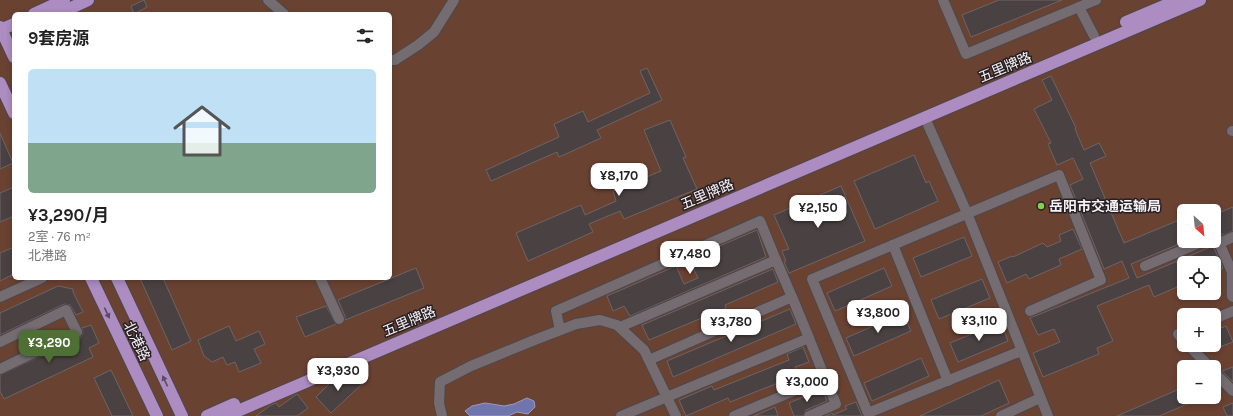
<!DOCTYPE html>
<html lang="zh">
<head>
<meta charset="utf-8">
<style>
  body { margin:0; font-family:Karla,"Noto Sans SC",sans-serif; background:#f2f2f2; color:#222; height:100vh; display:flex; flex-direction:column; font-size:15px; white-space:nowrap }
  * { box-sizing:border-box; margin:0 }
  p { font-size:13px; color:#767676 }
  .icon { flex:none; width:22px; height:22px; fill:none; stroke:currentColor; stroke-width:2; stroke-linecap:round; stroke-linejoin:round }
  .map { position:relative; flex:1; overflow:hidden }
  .panel { position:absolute; left:12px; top:12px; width:380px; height:268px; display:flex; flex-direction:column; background:#fff; border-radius:6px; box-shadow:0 2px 6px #0003 }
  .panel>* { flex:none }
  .needle { width:26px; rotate:153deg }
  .buttons { position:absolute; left:1177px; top:204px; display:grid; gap:8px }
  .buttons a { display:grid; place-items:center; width:44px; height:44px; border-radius:6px; background:#fff; box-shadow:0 2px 6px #0003; font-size:20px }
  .price { position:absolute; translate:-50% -34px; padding:0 9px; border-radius:8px; background:#fff; color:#222; font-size:13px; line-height:26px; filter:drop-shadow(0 1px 2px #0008) }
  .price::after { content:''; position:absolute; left:50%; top:24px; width:12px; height:9px; margin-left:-6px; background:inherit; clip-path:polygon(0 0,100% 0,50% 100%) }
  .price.on { background:#4f7035; color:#fff }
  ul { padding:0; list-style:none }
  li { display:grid; align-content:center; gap:8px; height:212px; padding:0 16px }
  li+li { border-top:1px solid #e0e0e0 }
  li span { display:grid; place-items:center; height:124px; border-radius:6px; color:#555 }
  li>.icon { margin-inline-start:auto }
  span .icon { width:72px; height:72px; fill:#fffc; stroke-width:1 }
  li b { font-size:17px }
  h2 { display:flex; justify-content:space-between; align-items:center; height:48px; padding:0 16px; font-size:17px }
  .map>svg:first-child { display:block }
  .green { fill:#6a4232; fill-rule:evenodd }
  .water { fill:#7075ae; stroke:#989ac3 }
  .building { fill:#4a4142; stroke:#6e6465 }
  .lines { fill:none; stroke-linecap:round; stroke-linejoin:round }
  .minor-casing { stroke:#4d474b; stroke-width:12 }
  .major-casing { stroke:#4d474b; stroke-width:14 }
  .minor { stroke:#746c71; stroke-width:10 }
  .major { stroke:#ad8cc1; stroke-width:12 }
  .oneway { fill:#5c4b62 }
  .poi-dot { fill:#85cf4c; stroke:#261f23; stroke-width:1.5 }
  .labels { text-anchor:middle; stroke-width:3; stroke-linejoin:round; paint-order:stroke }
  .street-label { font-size:14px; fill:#f7f2f5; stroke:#261f23 }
  .poi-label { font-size:14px; font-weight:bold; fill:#f7f2f5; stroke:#261f23; text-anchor:start }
</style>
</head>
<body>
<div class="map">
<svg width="1233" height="416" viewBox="0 0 1233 416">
  <rect width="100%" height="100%" fill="#2f282d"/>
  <path class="green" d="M0,0H1233V416H0ZM14,14H390V278H14ZM1184,211H1214V241H1184ZM1184,263H1214V293H1184ZM1184,315H1214V345H1184ZM1184,367H1214V397H1184Z"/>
  <polygon class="water" points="527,398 534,401 535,407 528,414 517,412 508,416 470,416 465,411 472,406 485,403 504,406 514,404"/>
  <g class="building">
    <polygon points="144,0 147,7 134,14 131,6"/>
    <polygon points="999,0 1062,0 971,37 962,15"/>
    <polygon points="647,68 662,100 597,130 601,138 559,157 557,152 491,181 486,170 559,137 554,124 583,111 588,122 650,93 640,71"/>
    <polygon points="1051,76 1076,128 1075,129 1084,150 1099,143 1106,156 1090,163 1124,243 1184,218 1184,242 1131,264 1137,278 1213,246 1223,268 1214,271 1214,263 1184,263 1184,284 1154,297 1149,285 1097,306 1113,341 1097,348 1099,354 1043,377 1033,353 1060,342 1054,329 1038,335 1030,318 1129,278 1122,261 1104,269 1070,185 1083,179 1073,158 1057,165 1048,144 1051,143 1034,109 1052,100 1042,80"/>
    <polygon points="670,120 686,157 683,158 697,189 624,219 620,211 589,224 593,232 528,261 516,233 581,205 585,215 616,201 613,191 661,171 644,130"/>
    <polygon points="0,133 13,163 0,169"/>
    <polygon points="914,155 926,183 929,181 938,201 875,229 854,181"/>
    <polygon points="841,186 865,241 789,273 784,262 786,261 782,251 789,249 774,215"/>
    <polygon points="14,187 14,216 0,222 0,193"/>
    <polygon points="1233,207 1233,231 1223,235 1218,230 1214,220 1214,215"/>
    <polygon points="1073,229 1082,249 1059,259 1061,265 1029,279 1026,274 1007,283 998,262 1012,256 1013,257 1043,243 1047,247 1061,241 1059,235"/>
    <polygon points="757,230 766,257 630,316 624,306 613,311 607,296 676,266 684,284 698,278 689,259"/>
    <polygon points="964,237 972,256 921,277 913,258"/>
    <polygon points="14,247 14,274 0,281 0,253"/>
    <polygon points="416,268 424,288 345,320 345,316 338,300"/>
    <polygon points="884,268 892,286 835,311 827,293"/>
    <polygon points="773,269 778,282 725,305 726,308 649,340 642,325"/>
    <polygon points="140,278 163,278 191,341 172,350"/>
    <polygon points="982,279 990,298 939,319 931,300"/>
    <polygon points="58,286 73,289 73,292 83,312 76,315 70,305 64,304 0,335 0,313"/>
    <polygon points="326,306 336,324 305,337 296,317"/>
    <polygon points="790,309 796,324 673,377 667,361"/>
    <polygon points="903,313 911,331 854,356 846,338"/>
    <polygon points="1001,322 1008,341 958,362 950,343"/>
    <polygon points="91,325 99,343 89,348 93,357 4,399 0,391 0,375 80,338 83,333 82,328"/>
    <polygon points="229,326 236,341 259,331 265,344 254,349 261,363 239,372 235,362 227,365 223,357 212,362 204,356 198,340"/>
    <polygon points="1226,326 1233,342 1214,349 1214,331"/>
    <polygon points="803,347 809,362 795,367 798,375 730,402 728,398 686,416 679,400 712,386 714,390 789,360 787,354"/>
    <polygon points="921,358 929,376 872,401 864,383"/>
    <polygon points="1233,367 1233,382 1222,371"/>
    <polygon points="111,370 133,416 112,416 94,378"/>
    <polygon points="354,375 363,383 331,413 316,397 336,377 339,376 346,383"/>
    <polygon points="999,380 1009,403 981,416 920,416"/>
    <polygon points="1184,387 1184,397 1204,397 1159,416 1117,416"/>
    <polygon points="822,389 827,401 806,410 803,416 794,416 789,403"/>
    <polygon points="297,394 308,408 297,416 256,416 271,405 276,403 279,407"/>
    <polygon points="856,402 862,416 825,416 832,413 833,415 847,409 845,406"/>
    <polygon points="1233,403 1233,416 1227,416 1223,407"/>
    <polygon points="775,407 778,416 754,416"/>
  </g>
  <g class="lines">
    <defs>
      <g id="minor">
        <polyline points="268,0 284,14"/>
        <polyline points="943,0 966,54 1079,7 1094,36"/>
        <polyline points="1079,7 1096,0"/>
        <polyline points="390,60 395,60 418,45 434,32 454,0"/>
        <polyline points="925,118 967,213 1048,416"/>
        <polyline points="1232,131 1233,131"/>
        <polyline points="1214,237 1216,236 1232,272 1232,296 1233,297"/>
        <polyline points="1220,243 1233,237"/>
        <polyline points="893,245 948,381"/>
        <polyline points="1145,266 1204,241"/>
        <polyline points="320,278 339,319"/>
        <polyline points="0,297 42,278"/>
        <polyline points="1214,319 1233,311"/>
        <polyline points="620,327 776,260 792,297"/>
        <polyline points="560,330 556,311 760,221 776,260"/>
        <polyline points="1184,331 1178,334 1184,341"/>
        <polyline points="0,342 66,310 77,332 0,369"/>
        <polyline points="1188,345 1210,367"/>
        <polyline points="1021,351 868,413 812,279 1059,175 1101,280 1030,311"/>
        <polyline points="649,360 792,297 809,338"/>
        <polyline points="1214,372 1233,391"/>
        <polyline points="442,416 439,403 440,382 471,366 532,341 576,324 600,320 617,325 644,350 676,416"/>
        <polyline points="621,416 809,338 825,378 734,416"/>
        <polyline points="809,416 836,404 825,378"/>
        <polyline points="1001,416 1040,398"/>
      </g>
      <g id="major">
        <polyline points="34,14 64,0"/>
        <polyline points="58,14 88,0"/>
        <polyline points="1126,22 1178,0"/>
        <polyline points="0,27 14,57"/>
        <polyline points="0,30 14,24"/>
        <polyline points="0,83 14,113"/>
        <polyline points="91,278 157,416"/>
        <polyline points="117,278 182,416"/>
        <polyline points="207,416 234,404"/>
        <polyline points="226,416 1200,0"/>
      </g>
    </defs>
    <use href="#minor" class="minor-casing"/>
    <use href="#major" class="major-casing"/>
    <use href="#minor" class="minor"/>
    <use href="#major" class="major"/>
  </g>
  <defs><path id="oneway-solid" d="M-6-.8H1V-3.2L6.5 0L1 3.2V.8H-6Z"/></defs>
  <g class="oneway">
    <use href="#oneway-solid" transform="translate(107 313) rotate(65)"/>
    <use href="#oneway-solid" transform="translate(165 381) rotate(-115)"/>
  </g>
  <circle class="poi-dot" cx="1041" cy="206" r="4"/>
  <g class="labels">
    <g class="street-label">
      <text transform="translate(1005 67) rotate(-23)" y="5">五里牌路</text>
      <text transform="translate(707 194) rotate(-23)" y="5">五里牌路</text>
      <text transform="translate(409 321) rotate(-23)" y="5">五里牌路</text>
      <text transform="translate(137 341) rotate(64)" y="5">北港路</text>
    </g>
    <g class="poi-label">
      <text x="1049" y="211">岳阳市交通运输局</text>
    </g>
  </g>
</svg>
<div class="buttons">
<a><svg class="needle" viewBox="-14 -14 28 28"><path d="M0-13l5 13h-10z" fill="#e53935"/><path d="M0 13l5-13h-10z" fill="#767676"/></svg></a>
<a><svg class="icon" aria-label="locate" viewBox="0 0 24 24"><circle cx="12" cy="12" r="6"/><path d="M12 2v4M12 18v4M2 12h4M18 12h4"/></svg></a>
<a>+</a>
<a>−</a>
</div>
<b class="price" style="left:619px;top:197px">¥8,170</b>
<b class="price" style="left:818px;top:229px">¥2,150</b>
<b class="price" style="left:690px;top:275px">¥7,480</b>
<b class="price" style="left:878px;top:334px">¥3,800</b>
<b class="price" style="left:979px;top:342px">¥3,110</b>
<b class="price" style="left:731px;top:343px">¥3,780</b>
<b class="price on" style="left:49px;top:364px">¥3,290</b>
<b class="price" style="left:338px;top:392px">¥3,930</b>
<b class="price" style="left:807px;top:403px">¥3,000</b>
<section class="panel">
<h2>9套房源<svg class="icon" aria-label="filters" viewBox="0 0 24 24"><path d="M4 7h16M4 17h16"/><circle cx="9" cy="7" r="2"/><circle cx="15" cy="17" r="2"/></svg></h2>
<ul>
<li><span style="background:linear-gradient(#bfe0f5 60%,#7fa58c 0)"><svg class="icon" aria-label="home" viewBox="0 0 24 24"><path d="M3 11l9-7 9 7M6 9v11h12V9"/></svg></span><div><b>¥3,290/月</b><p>2室 · 76 m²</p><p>北港路</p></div></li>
</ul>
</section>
</div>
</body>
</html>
